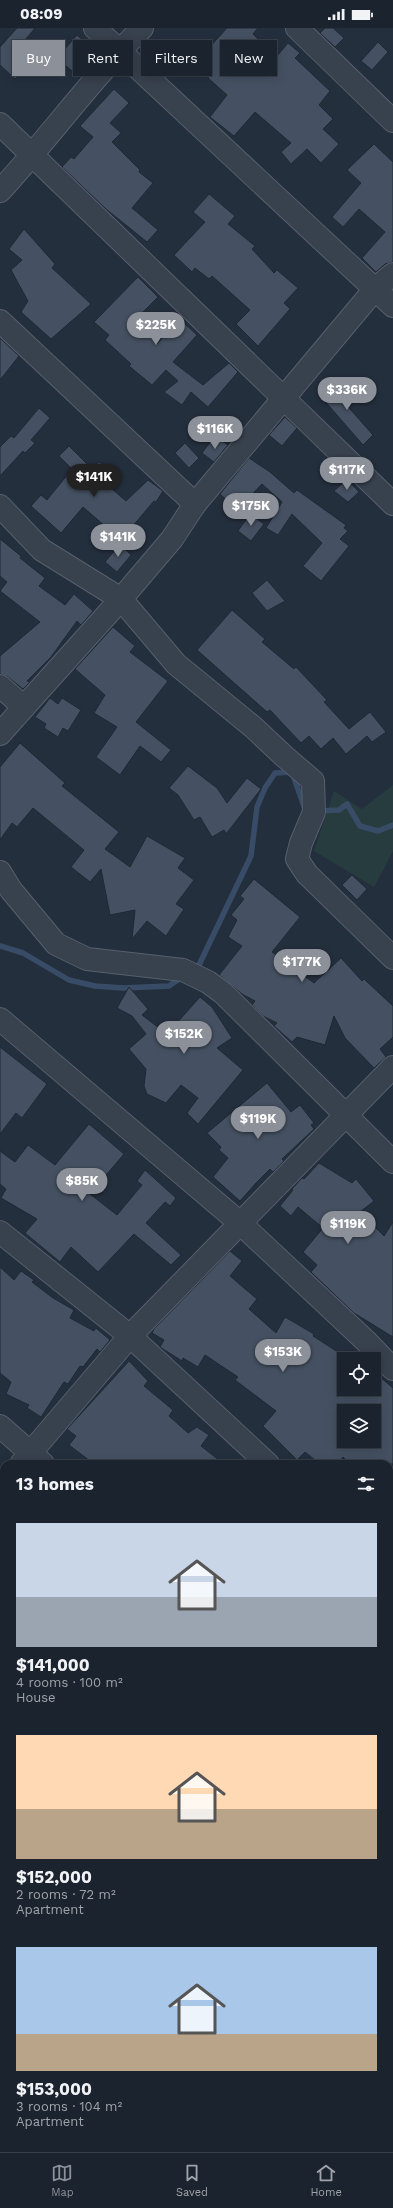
<!DOCTYPE html>
<html lang="en">
<head>
<meta charset="utf-8">
<style>
  body { margin:0; font-family:"Work Sans",sans-serif; background:#282f3a; color:#f1f3f6; height:100vh; display:flex; flex-direction:column; font-size:15px; white-space:nowrap }
  * { box-sizing:border-box; margin:0 }
  p { font-size:13px; color:#a0a4aa }
  .icon { flex:none; width:22px; height:22px; fill:none; stroke:currentColor; stroke-width:2; stroke-linecap:round; stroke-linejoin:round }
  .map { position:relative; flex:1; overflow:hidden }
  .drawer { position:absolute; left:0px; top:1432px; width:393px; height:692px; display:flex; flex-direction:column; background:#1b232e; border-radius:12px 12px 0 0; box-shadow:0 2px 10px #0003,0 0 0 1px #39404a }
  .drawer>* { flex:none }
  .banner { position:absolute; left:12px; top:12px; width:369px; height:36px; display:flex; gap:8px }
  .controls { position:absolute; left:337px; top:1324px; display:grid; gap:8px }
  .controls a { display:grid; place-items:center; width:44px; height:44px; border-radius:0px; background:#1b232e; box-shadow:0 2px 10px #0003,0 0 0 1px #39404a; font-size:20px }
  .price { position:absolute; translate:-50% -34px; padding:0 9px; border-radius:14px; background:#8c9099; color:#fff; font-size:13px; line-height:26px; filter:drop-shadow(0 1px 2px #0008) }
  .price::after { content:''; position:absolute; left:50%; top:24px; width:12px; height:9px; margin-left:-6px; background:inherit; clip-path:polygon(0 0,100% 0,50% 100%) }
  .price.current { background:#222; color:#fff }
  ul { padding:0; list-style:none }
  li { display:grid; align-content:center; gap:8px; height:212px; padding:0 16px }
  li span { display:grid; place-items:center; height:124px; border-radius:0px; color:#555 }
  li>.icon { margin-inline-start:auto }
  span .icon { width:72px; height:72px; fill:#fffc; stroke-width:1 }
  li b { font-size:17px }
  h2 { display:flex; justify-content:space-between; align-items:center; height:48px; padding:0 16px; font-size:17px }
  .tag { padding:0 14px; border-radius:0px; background:#1b232e; box-shadow:0 2px 10px #0003,0 0 0 1px #39404a; font-size:14px; line-height:36px }
  .tag.current { background:#8c9099; color:#fff }
  .status { display:flex; justify-content:space-between; align-items:center; height:28px; padding:0 20px; background:#1b232e; direction:ltr }
  .status svg { height:11px; fill:currentColor }
  .tabs { display:flex; justify-content:space-around; align-items:center; height:56px; border-top:1px solid #39404a; background:#1b232e; font-size:11px; color:#a0a4aa }
  .tabs a { display:grid; justify-items:center; gap:2px }
  .tabs .current { color:#8c9099 }
  .map>svg:first-child { display:block }
  .green { fill:#263c3f }
  .lines { fill:none; stroke-linecap:round; stroke-linejoin:round }
  .stream { stroke:#394c67; stroke-width:5.5 }
  .building { fill:#455162; stroke:#1f2835; fill-rule:evenodd }
  .minor-casing { stroke:#565f6c; stroke-width:24 }
  .major-casing { stroke:#414a57; stroke-width:24 }
  .minor { stroke:#38414e; stroke-width:22 }
  .major { stroke:#56606e; stroke-width:22 }
</style>
</head>
<body>
<div class="status"><b>08:09</b><svg viewBox="0 0 49 12"><path d="M0 12V9h3v3zM5 12V6h3v6zM10 12V3h3v9zM15 12V0h3v12zM26 1h20v11H26zM47 4h2v5h-2z"/></svg></div>
<div class="map">
<svg width="393" height="2124" viewBox="0 0 393 2124">
  <rect width="100%" height="100%" fill="#242f3e"/>
  <polygon class="green" points="393,757 393,823 374,859 314,823 334,763 362,781"/>
  <g class="lines">
    <g class="stream">
      <polyline points="319,783 339,782 347,776 360,798 378,803 393,797"/>
      <polyline points="0,918 23,925 69,952 95,958 123,960 169,958 182,949"/>
      <polyline points="194,941 199,937 251,828 257,779 265,760 275,745 292,744 305,781"/>
    </g>
  </g>
  <g class="building">
    <polygon points="17,0 35,0 26,11 54,34 44,46 30,35 15,51 0,37 0,19"/>
    <polygon points="227,0 258,0 253,6 276,29 288,15 300,25 295,30 330,63 319,77 333,91 323,101 339,116 321,135 307,121 291,136 281,124 291,115 255,84 234,108 210,89 227,67 208,50 211,46 197,33"/>
    <polygon points="325,0 333,0 344,10 335,19 320,5"/>
    <polygon points="77,7 99,26 79,49 57,30"/>
    <polygon points="378,14 388,24 372,42 361,33"/>
    <polygon points="114,61 129,75 110,95 121,105 112,114 140,142 139,144 153,155 132,180 158,202 147,214 106,181 62,139 71,129 74,131 93,109 80,98"/>
    <polygon points="374,116 393,134 393,234 385,236 376,244 362,230 385,204 359,181 343,199 332,189 361,155 347,142"/>
    <polygon points="209,166 235,188 228,196 255,218 252,221 274,245 277,242 298,260 284,275 290,281 258,318 236,296 250,282 212,248 209,251 195,240 192,244 174,227 205,194 193,184"/>
    <polygon points="24,201 55,236 52,240 91,276 51,311 21,284 28,273 11,242 22,232 9,221"/>
    <polygon points="138,249 158,269 139,288 157,316 172,298 176,302 183,294 197,307 173,334 203,357 229,335 238,344 208,379 191,364 182,377 164,364 178,353 166,342 152,357 129,338 131,336 105,312 109,307 94,294"/>
    <polygon points="0,310 19,328 0,352"/>
    <polygon points="343,350 354,361 343,373 373,407 363,417 323,371"/>
    <polygon points="39,380 50,390 31,412 35,415 25,425 23,423 0,448 0,419 11,408 14,410"/>
    <polygon points="285,389 297,400 282,418 269,407"/>
    <polygon points="218,410 228,417 214,434 202,425 211,413 214,415"/>
    <polygon points="185,415 199,430 189,440 175,425"/>
    <polygon points="69,418 93,442 99,434 113,445 105,455 126,473 148,452 163,463 156,474 154,473 121,512 83,479 61,505 31,478 41,467 47,472 72,441 59,428"/>
    <polygon points="249,430 270,444 294,465 297,462 346,497 344,500 348,503 340,511 349,518 321,553 303,538 322,515 292,486 278,507 266,500 282,474 262,456 237,482 220,466"/>
    <polygon points="347,451 359,464 348,474 334,463"/>
    <polygon points="250,486 264,496 251,513 238,503"/>
    <polygon points="0,511 21,528 20,530 45,550 39,558 65,577 74,566 93,583 81,597 77,593 51,629 27,653 30,654 23,661 8,649 0,646 0,628 40,594 0,563 7,554 0,548"/>
    <polygon points="120,516 131,527 117,544 105,534"/>
    <polygon points="267,552 285,573 267,583 252,565"/>
    <polygon points="232,582 265,611 262,614 294,641 296,639 327,672 324,674 349,701 370,684 386,704 372,714 367,708 346,726 333,710 321,721 309,708 301,715 270,682 267,684 197,622"/>
    <polygon points="113,599 135,618 130,624 168,653 136,694 171,722 161,734 140,718 120,747 96,729 117,699 94,685 105,667 75,641"/>
    <polygon points="50,670 58,676 62,670 81,682 68,703 63,700 58,709 44,700 46,696 35,689"/>
    <polygon points="20,715 65,755 62,758 119,804 105,821 130,839 147,808 185,830 178,840 194,852 176,876 184,881 166,908 147,893 132,911 135,882 110,887 101,841 90,854 71,839 84,822 33,780 17,799 12,795 0,812 0,739"/>
    <polygon points="188,738 217,760 227,775 247,750 261,761 226,806 224,802 212,809 200,789 194,792 178,767 169,760"/>
    <polygon points="352,847 367,861 357,872 342,857"/>
    <polygon points="254,851 300,889 272,924 314,955 341,930 362,953 364,951 393,978 393,1009 380,1021 386,1029 374,1040 345,1010 334,988 325,1017 297,1009 292,1014 274,998 277,995 263,988 252,977 255,973 242,966 219,947 242,918 228,909 237,892 231,887 244,871 240,868"/>
    <polygon points="129,959 148,981 142,987 167,1006 200,969 212,979 232,1010 217,1020 243,1042 198,1096 187,1085 198,1070 181,1057 166,1075 147,1066 144,1058 146,1041 129,1021 146,1006 132,988 117,980"/>
    <polygon points="0,1019 47,1056 22,1090 16,1085 0,1106"/>
    <polygon points="267,1055 291,1084 300,1077 314,1095 311,1097 314,1101 282,1131 284,1133 273,1144 270,1141 257,1154 240,1173 213,1149 228,1130 219,1122 221,1119 207,1105"/>
    <polygon points="89,1096 124,1126 90,1166 117,1187 142,1157 137,1153 145,1142 176,1170 170,1178 165,1174 146,1195 181,1227 171,1237 134,1206 98,1244 71,1219 60,1234 25,1205 37,1191 1,1170 6,1161 0,1156 0,1123 15,1134 28,1117 55,1137"/>
    <polygon points="319,1135 352,1155 356,1151 374,1173 360,1184 384,1208 393,1194 393,1309 354,1285 311,1244 317,1237 303,1224 323,1200 298,1179 291,1188 280,1178 293,1162 292,1161 302,1150 304,1151"/>
    <path d="M230,1223L242,1233L230,1248L257,1271L249,1281L276,1305L285,1289L314,1306L313,1308L344,1328V1361H374V1353L379,1348L393,1360V1436H350L343,1429L338,1436H320L305,1424L297,1432L263,1398L276,1383L235,1352L238,1349L205,1327L198,1339L183,1330L182,1333L160,1319L164,1312L152,1305L154,1301ZM344,1383H374V1413H344Z"/>
    <polygon points="0,1239 14,1252 21,1243 34,1252 32,1254 53,1270 74,1282 70,1290 94,1303 96,1300 110,1312 100,1324 97,1321 83,1339 80,1338 68,1356 64,1354 41,1389 27,1380 29,1377 6,1366 11,1354 0,1345"/>
    <polygon points="129,1333 148,1353 144,1358 173,1382 169,1388 188,1405 197,1399 209,1407 201,1418 224,1436 94,1436 69,1417 76,1408 67,1401"/>
  </g>
  <g class="lines">
    <defs>
      <g id="minor">
        <polyline points="95,0 393,278"/>
        <polyline points="297,0 393,93"/>
        <polyline points="0,96 393,476"/>
        <path d="M0,163C49,110 91,51 142,0"/>
        <polyline points="0,293 195,476"/>
        <polyline points="0,478 42,522 121,571 176,636 253,699 285,729 313,753 314,784 301,815 297,831 307,846 393,930"/>
        <polyline points="0,658 24,679 121,571 172,511 195,476 375,261 393,246"/>
        <polyline points="0,706 24,679"/>
        <polyline points="0,844 11,862 56,916 87,931 183,942 208,954 223,965 393,1134"/>
        <polyline points="0,991 240,1195 368,1315 393,1341"/>
        <polyline points="0,1204 130,1308 268,1436"/>
        <polyline points="0,1398 43,1436"/>
        <polyline points="21,1436 130,1308 393,1039"/>
        <polyline points="0,1460 4,1455"/>
        <polyline points="389,1468 393,1464"/>
        <polyline points="389,1551 393,1555"/>
        <polyline points="0,1616 4,1620"/>
        <polyline points="389,1762 393,1766"/>
        <polyline points="0,1802 4,1805"/>
        <polyline points="0,1897 4,1892"/>
        <polyline points="389,1913 393,1909"/>
        <polyline points="0,2002 4,2005"/>
      </g>
      <g id="major">
        <polyline points="0,2095 4,2095"/>
        <polyline points="389,2112 393,2113"/>
        <polyline points="213,2120 243,2124"/>
        <polyline points="0,2121 8,2120"/>
      </g>
    </defs>
    <use href="#minor" class="minor-casing"/>
    <use href="#major" class="major-casing"/>
    <use href="#minor" class="minor"/>
    <use href="#major" class="major"/>
  </g>
</svg>
<div class="controls">
<a><svg class="icon" aria-label="locate" viewBox="0 0 24 24"><circle cx="12" cy="12" r="6"/><path d="M12 2v4M12 18v4M2 12h4M18 12h4"/></svg></a>
<a><svg class="icon" aria-label="layers" viewBox="0 0 24 24"><path d="M12 4l9 5-9 5-9-5zM3 14l9 5 9-5"/></svg></a>
</div>
<b class="price" style="left:156px;top:318px">$225K</b>
<b class="price" style="left:347px;top:383px">$336K</b>
<b class="price" style="left:215px;top:422px">$116K</b>
<b class="price" style="left:347px;top:463px">$117K</b>
<b class="price current" style="left:94px;top:470px">$141K</b>
<b class="price" style="left:251px;top:499px">$175K</b>
<b class="price" style="left:118px;top:530px">$141K</b>
<b class="price" style="left:302px;top:955px">$177K</b>
<b class="price" style="left:184px;top:1027px">$152K</b>
<b class="price" style="left:258px;top:1112px">$119K</b>
<b class="price" style="left:82px;top:1174px">$85K</b>
<b class="price" style="left:348px;top:1217px">$119K</b>
<b class="price" style="left:283px;top:1345px">$153K</b>
<div class="banner">
<a class="tag current">Buy</a>
<a class="tag">Rent</a>
<a class="tag">Filters</a>
<a class="tag">New</a>
</div>
<section class="drawer">
<h2>13 homes<svg class="icon" aria-label="filters" viewBox="0 0 24 24"><path d="M4 7h16M4 17h16"/><circle cx="9" cy="7" r="2"/><circle cx="15" cy="17" r="2"/></svg></h2>
<ul>
<li><span style="background:linear-gradient(#c9d6e8 60%,#9aa5b1 0)"><svg class="icon" aria-label="home" viewBox="0 0 24 24"><path d="M3 11l9-7 9 7M6 9v11h12V9"/></svg></span><div><b>$141,000</b><p>4 rooms · 100 m²</p><p>House</p></div></li>
<li><span style="background:linear-gradient(#ffd9b3 60%,#b9a48a 0)"><svg class="icon" aria-label="home" viewBox="0 0 24 24"><path d="M3 11l9-7 9 7M6 9v11h12V9"/></svg></span><div><b>$152,000</b><p>2 rooms · 72 m²</p><p>Apartment</p></div></li>
<li><span style="background:linear-gradient(#a9c7e8 70%,#b9a48a 0)"><svg class="icon" aria-label="home" viewBox="0 0 24 24"><path d="M3 11l9-7 9 7M6 9v11h12V9"/></svg></span><div><b>$153,000</b><p>3 rooms · 104 m²</p><p>Apartment</p></div></li>
</ul>
</section>
</div>
<nav class="tabs">
<a class="current"><svg class="icon" aria-label="map" viewBox="0 0 24 24"><path d="M3 6l6-2 6 2 6-2v14l-6 2-6-2-6 2zM9 4v14M15 6v14"/></svg>Map</a>
<a><svg class="icon" aria-label="saved" viewBox="0 0 24 24"><path d="M7 4h10v16l-5-4-5 4z"/></svg>Saved</a>
<a><svg class="icon" aria-label="home" viewBox="0 0 24 24"><path d="M3 11l9-7 9 7M6 9v11h12V9"/></svg>Home</a>
</nav>
</body>
</html>
